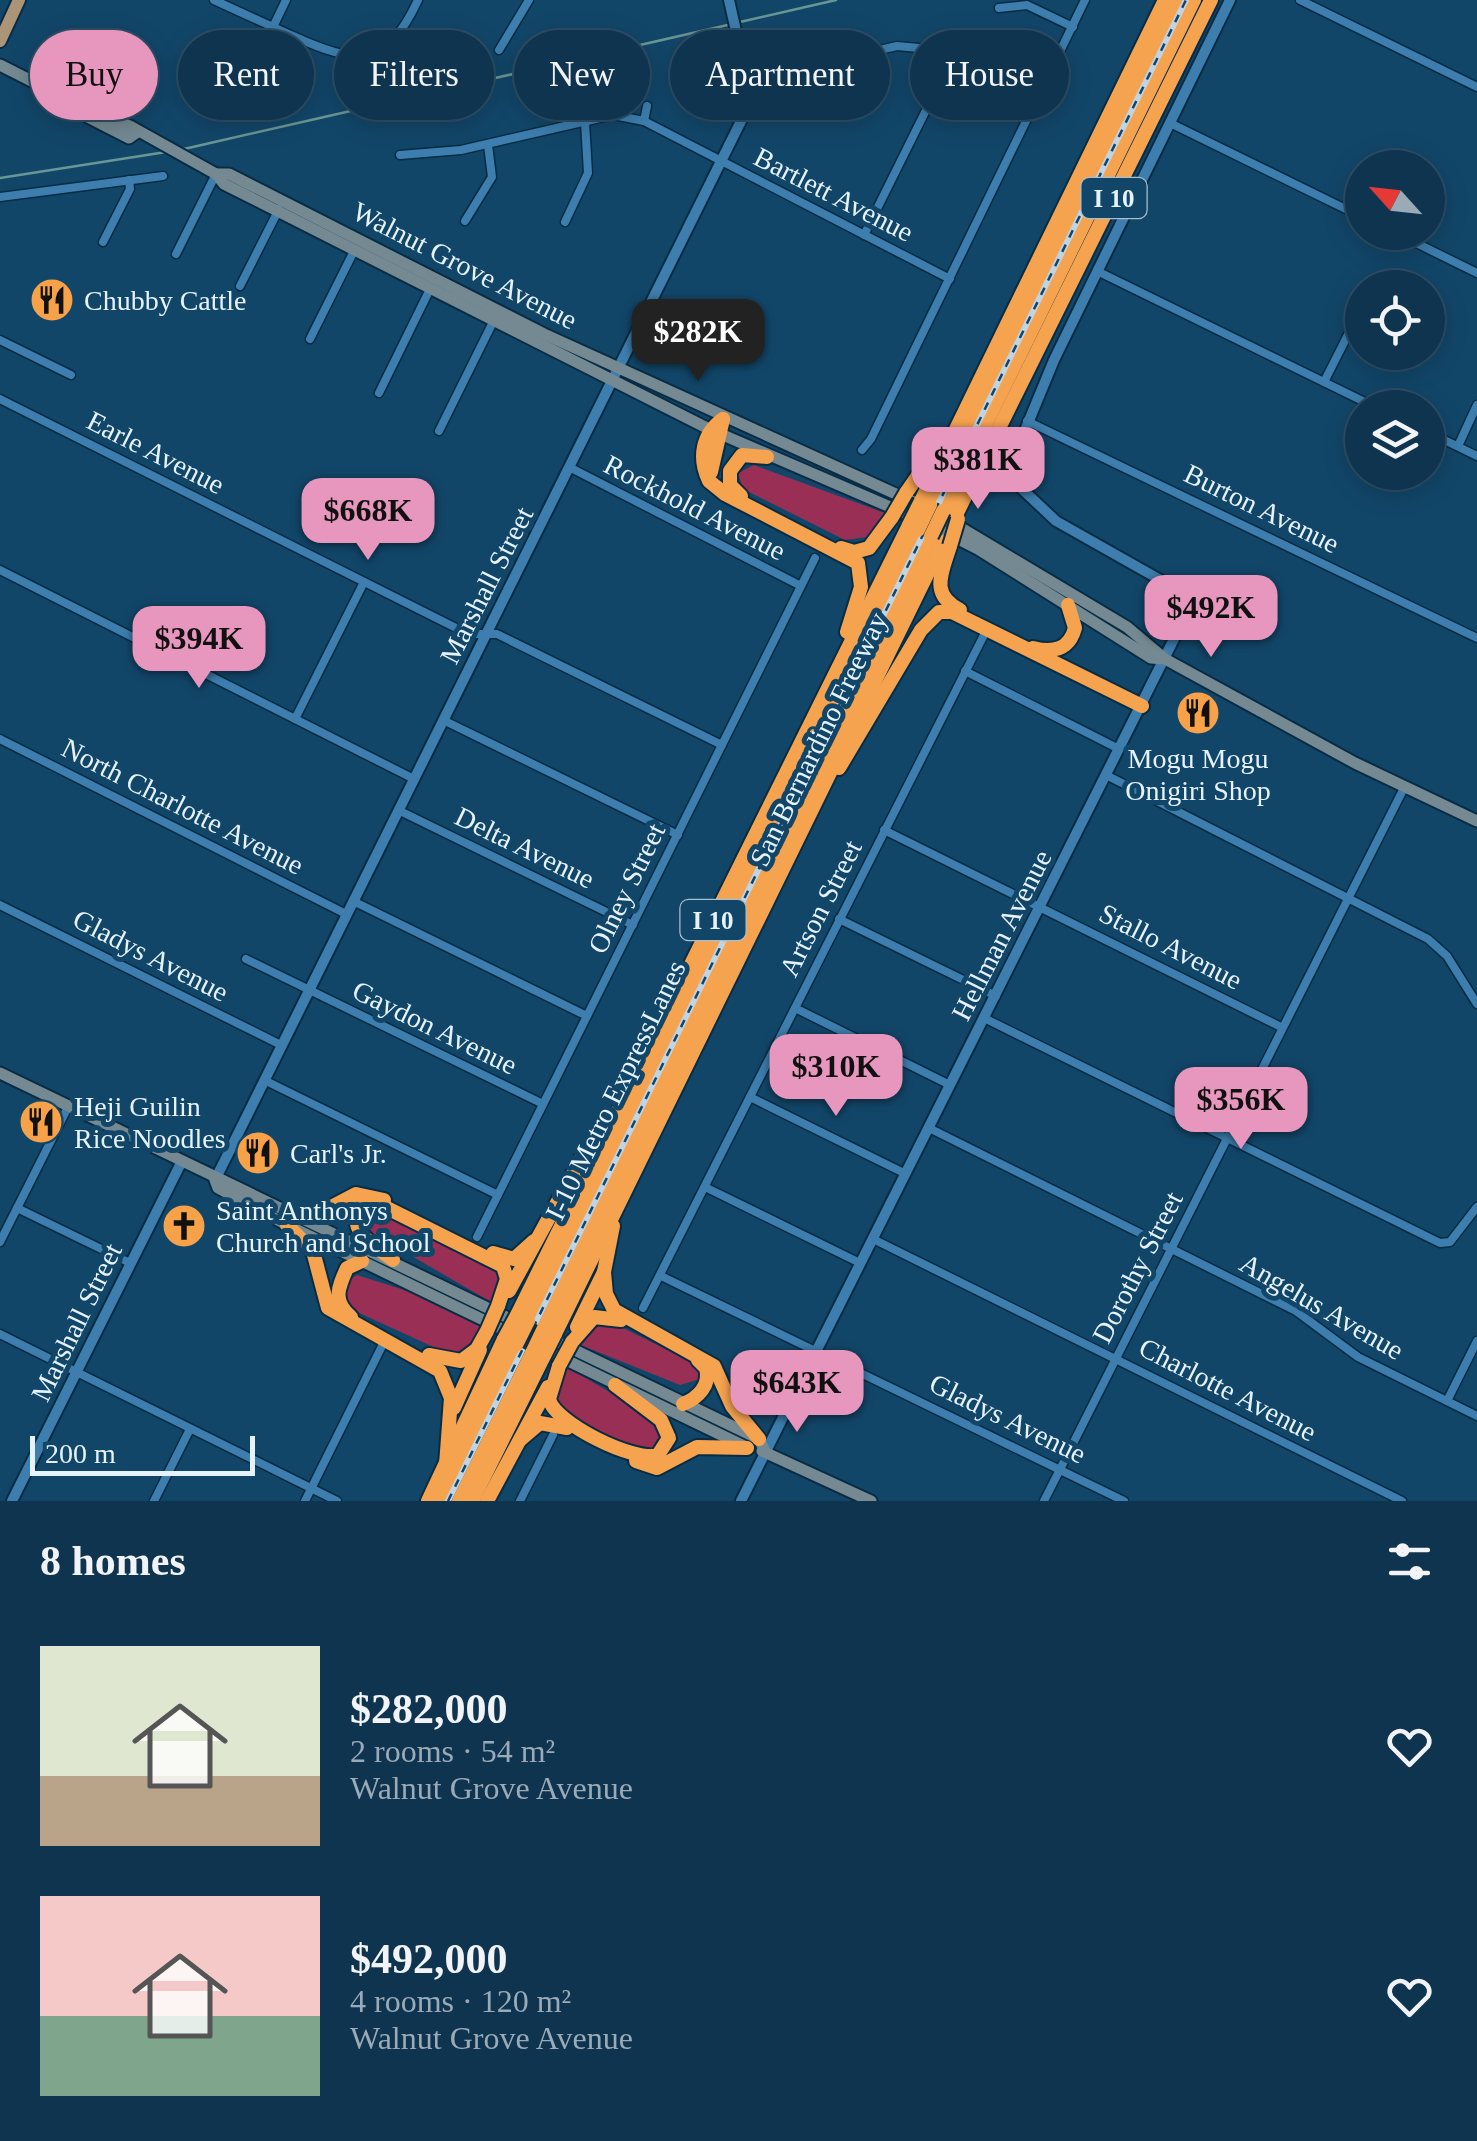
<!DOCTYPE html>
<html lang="en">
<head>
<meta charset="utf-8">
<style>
  body { margin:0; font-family:"Times New Roman",serif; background:#173c56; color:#f1f3f6; height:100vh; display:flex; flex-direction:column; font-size:38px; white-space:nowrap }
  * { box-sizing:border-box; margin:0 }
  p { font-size:32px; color:#9baab7 }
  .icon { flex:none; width:55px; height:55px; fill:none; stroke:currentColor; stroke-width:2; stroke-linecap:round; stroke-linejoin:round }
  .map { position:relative; height:1501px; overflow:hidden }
  .details { display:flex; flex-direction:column; background:#0e344f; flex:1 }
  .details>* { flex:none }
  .guide { position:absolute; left:30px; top:30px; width:1418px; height:90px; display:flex; gap:20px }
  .needle { width:65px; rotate:297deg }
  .fabs { position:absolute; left:1345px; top:150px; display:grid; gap:20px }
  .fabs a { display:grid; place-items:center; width:100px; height:100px; border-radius:50%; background:#0e344f; box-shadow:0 5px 25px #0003,0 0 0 2px #2e4f66; font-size:50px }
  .scale { position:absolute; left:30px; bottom:25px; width:225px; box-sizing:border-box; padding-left:10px; border:5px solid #e6f3fe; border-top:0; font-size:28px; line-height:35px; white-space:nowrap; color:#e6f3fe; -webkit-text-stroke:8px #124669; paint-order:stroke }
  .price { position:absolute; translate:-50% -85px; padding:0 22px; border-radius:20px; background:#e797bd; color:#111; font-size:32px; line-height:65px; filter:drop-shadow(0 2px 5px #0008) }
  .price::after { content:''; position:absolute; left:50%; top:60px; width:30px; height:22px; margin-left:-15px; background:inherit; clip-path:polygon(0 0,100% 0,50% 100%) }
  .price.active { background:#222; color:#fff }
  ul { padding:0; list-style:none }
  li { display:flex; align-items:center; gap:30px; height:250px; padding:0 40px }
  li span { display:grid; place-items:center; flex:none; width:280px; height:200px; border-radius:0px; color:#555 }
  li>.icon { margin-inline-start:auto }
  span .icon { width:120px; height:120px; fill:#fffc; stroke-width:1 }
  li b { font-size:42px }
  h2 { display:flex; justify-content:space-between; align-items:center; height:120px; padding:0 40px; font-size:42px }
  .tag { padding:0 35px; border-radius:45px; background:#0e344f; box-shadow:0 5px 25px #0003,0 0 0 2px #2e4f66; font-size:35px; line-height:90px }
  .tag.active { background:#e797bd; color:#111 }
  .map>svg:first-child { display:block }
  .green { fill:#992f54 }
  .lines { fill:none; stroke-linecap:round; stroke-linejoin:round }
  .stream { stroke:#6a9694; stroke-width:2.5 }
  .minor-casing { stroke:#072c44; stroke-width:11 }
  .tertiary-casing { stroke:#072c44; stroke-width:14 }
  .secondary-casing { stroke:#072c44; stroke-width:15 }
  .primary-casing { stroke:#072c44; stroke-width:16 }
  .motorway-casing { stroke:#072c44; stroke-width:18 }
  .minor { stroke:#3d7eae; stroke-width:8 }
  .tertiary { stroke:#3d7eae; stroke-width:10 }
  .secondary { stroke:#748992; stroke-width:11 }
  .primary { stroke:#ac9476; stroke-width:12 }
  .motorway { stroke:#f6a350; stroke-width:14 }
  .rail-casing { stroke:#c0d4e4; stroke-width:6 }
  .rail { stroke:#124669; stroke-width:2.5; stroke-dasharray:8; stroke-linecap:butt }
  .motorway-bridge-casing { stroke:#072c44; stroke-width:18; stroke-linecap:butt }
  .motorway-bridge { stroke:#f6a350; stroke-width:14 }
  .labels { text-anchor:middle; stroke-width:10; stroke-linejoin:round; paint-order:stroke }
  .shield { fill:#124669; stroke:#a6bfd1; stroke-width:2.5 }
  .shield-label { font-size:25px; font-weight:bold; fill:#e6f3fe }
  .street-label { font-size:28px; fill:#e6f3fe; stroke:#124669 }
  .poi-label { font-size:28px; fill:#e6f3fe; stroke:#124669; text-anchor:start }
</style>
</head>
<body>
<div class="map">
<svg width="1477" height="1501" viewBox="0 0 1477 1501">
  <rect width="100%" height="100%" fill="#124669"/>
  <g class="green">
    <polygon points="754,465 885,513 868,537 845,540 743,489 738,473"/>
    <polygon points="382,1211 490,1262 504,1278 496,1305 374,1234 364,1223 365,1213"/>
    <polygon points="357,1275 420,1295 482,1326 473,1346 453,1356 355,1311 342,1298 345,1282"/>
    <polygon points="613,1323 696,1364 700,1379 680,1385 578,1344 594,1324"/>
    <polygon points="567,1367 652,1417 662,1437 655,1449 630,1447 558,1409 555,1395"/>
  </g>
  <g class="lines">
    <g class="stream">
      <polyline points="740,22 836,0"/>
      <polyline points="184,149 732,24"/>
      <polyline points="0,178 166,152"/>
    </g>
    <defs>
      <g id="minor">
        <path d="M214,0C240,12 266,24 293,36C355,64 386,69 418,0"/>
        <polyline points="1300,0 1477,87"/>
        <polyline points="999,8 1027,5 1073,27"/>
        <polyline points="273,27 286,0"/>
        <polyline points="499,50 529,0"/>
        <polyline points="816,67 827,111"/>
        <polyline points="747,80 897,46 919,48 941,61 943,76 864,235"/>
        <polyline points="644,121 950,279"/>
        <polyline points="1170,123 1362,217"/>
        <polyline points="400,155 461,150 613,115 644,121 647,106"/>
        <polyline points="0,197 163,176"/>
        <polyline points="465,221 492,177 488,145"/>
        <polyline points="565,222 588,173 585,122"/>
        <polyline points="1394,232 1477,273"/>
        <polyline points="103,242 130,189 129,180"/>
        <polyline points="176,254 216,174"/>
        <polyline points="1097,271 1377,408"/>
        <polyline points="240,286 279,209"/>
        <polyline points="310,339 355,249"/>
        <polyline points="0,340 71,375"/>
        <polyline points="1324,382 1361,309"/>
        <polyline points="379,393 431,287"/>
        <polyline points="0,399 468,634 497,634 722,745"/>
        <polyline points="1027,421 1477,638"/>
        <polyline points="439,431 495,318"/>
        <polyline points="1428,432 1477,456"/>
        <polyline points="1458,446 1477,405"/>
        <polyline points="862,450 871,439 1085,0"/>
        <polyline points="569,467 801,586"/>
        <polyline points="0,570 414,779"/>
        <polyline points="965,671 1119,749"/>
        <polyline points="295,719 364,582"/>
        <polyline points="443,720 678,835"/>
        <polyline points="0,739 346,914"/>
        <polyline points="1106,775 1428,939 1447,956 1477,1004"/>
        <polyline points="398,810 633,925"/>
        <polyline points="884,830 1281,1027"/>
        <polyline points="353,901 587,1016"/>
        <polyline points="0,905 281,1045"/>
        <polyline points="839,919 996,996"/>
        <polyline points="246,959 543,1104"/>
        <polyline points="795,1008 950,1085"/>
        <polyline points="984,1018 1440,1243 1450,1242 1477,1207"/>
        <polyline points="264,1080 498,1195"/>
        <polyline points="750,1097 906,1174"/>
        <polyline points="929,1128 1296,1311 1358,1357 1477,1416"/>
        <polyline points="705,1187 860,1263"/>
        <polyline points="17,1208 130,1263"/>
        <polyline points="477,1237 815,558"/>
        <polyline points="873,1239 1402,1501"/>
        <polyline points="0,1242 68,1107"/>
        <polyline points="661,1276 1124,1501"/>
        <polyline points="643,1308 984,635"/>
        <polyline points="0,1334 337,1501"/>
        <polyline points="1447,1401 1477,1341"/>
        <polyline points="154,1501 190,1429"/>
        <polyline points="305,1501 385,1340"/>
        <polyline points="520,1501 553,1435"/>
        <polyline points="1044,1501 1405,786"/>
      </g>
      <g id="tertiary">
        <polyline points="215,1180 745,113 747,80 729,0"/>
        <polyline points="12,1501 181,1163"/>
        <polyline points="741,1501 1187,613 1180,591 1056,521 1022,489 1016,452 1054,360 1230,0"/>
      </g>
      <g id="secondary">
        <polyline points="0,65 83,107"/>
        <polyline points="136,133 129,138 88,117 83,107 130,126 216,174 224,184 709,429 925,522 978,549 1151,658 1165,659 1355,763 1477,821"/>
        <polyline points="216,174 229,174 544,334 931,510 1127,627 1165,659"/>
        <polyline points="0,1073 759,1439 765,1451"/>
        <polyline points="215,1180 218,1188 287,1225 744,1446"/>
        <polyline points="762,1451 871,1501"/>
      </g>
      <polyline id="primary" points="0,41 19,0"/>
      <g id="motorway">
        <path d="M723,419C702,434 698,458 709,481L725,494L858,563L861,587L847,632"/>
        <polyline points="711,472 723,419"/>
        <polyline points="906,493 941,442"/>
        <polyline points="741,496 730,485 730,471 742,455 767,457"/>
        <polyline points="921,501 1165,0"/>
        <polyline points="930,505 1178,0"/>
        <polyline points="943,511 1194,0"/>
        <polyline points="955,517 1211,0"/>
        <path d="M950,546C942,573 929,594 960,610"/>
        <polyline points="841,548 854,552 869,548 892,517"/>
        <path d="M1033,648C1053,653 1069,650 1075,628L1068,605"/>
        <polyline points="839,768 921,630 939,612 952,612 1142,706"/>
        <polyline points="301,1215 318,1214 356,1194 384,1200"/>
        <polyline points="287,1225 313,1251 328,1308 440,1371 451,1398 446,1465"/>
        <polyline points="493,1253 514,1259 534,1241"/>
        <path d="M393,1260C375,1246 348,1233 359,1208L383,1206L503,1266L507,1279L498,1306"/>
        <polyline points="604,1272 606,1294 614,1310 714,1366 732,1406 759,1439"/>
        <polyline points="509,1291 582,1157 600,1138"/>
        <polyline points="517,1315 909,525"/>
        <path d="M351,1317C332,1301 338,1288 347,1268L362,1261"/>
        <polyline points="528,1321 918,530"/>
        <polyline points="577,1327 604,1272 613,1226"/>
        <polyline points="544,1328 931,536"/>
        <polyline points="555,1334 943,542"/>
        <polyline points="572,1342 594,1317 621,1320"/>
        <polyline points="429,1355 461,1361 477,1349 487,1331"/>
        <path d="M559,1366L549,1399C554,1423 635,1463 658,1455L669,1438L661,1420L615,1385"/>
        <path d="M683,1404C698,1398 711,1385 706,1368L698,1360"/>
        <polyline points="454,1408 480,1350"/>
        <polyline points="520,1440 540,1423 567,1428"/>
        <polyline points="636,1461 657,1468 697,1447 747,1448"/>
        <polyline points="428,1501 504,1339"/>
        <polyline points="439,1501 516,1345"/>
        <polyline points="459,1501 532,1353"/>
        <polyline points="472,1501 543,1358"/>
        <polyline points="487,1501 548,1387"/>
      </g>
    </defs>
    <use href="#minor" class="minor-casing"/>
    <use href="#tertiary" class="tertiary-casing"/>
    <use href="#secondary" class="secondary-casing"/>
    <use href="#primary" class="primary-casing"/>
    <use href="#motorway" class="motorway-casing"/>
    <use href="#minor" class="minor"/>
    <use href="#tertiary" class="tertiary"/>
    <use href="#secondary" class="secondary"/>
    <use href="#primary" class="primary"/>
    <use href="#motorway" class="motorway"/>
    <defs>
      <polyline id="rail" points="448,1501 1186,0"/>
    </defs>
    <use href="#rail" class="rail-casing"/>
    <use href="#rail" class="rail"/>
    <defs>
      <g id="motorway-bridge">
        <polyline points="892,517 906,493"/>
        <polyline points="909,525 921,501"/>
        <polyline points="918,530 930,505"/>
        <polyline points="931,536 943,511"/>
        <polyline points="950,546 958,519"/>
        <polyline points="487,1331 498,1306"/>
        <polyline points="504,1339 517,1315"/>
        <polyline points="516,1345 528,1321"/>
        <polyline points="532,1353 544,1328"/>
        <polyline points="543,1358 555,1334"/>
        <polyline points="559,1366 572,1342"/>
      </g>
    </defs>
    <use href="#motorway-bridge" class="motorway-bridge-casing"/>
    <use href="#motorway-bridge" class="motorway-bridge"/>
  </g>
  <defs>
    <symbol id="restaurant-disc" viewBox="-11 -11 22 22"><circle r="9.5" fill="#f7a149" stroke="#124669"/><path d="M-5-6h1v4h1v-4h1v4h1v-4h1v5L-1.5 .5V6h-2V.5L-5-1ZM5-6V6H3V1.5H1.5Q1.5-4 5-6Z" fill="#111"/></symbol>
    <symbol id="church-disc" viewBox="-11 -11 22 22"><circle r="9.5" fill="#f7a149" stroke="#124669"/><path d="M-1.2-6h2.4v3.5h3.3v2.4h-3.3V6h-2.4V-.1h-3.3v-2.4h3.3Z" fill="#111"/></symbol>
  </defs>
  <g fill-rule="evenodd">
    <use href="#restaurant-disc" x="27" y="275" width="50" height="50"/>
    <use href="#restaurant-disc" x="1173" y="688" width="50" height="50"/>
    <use href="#restaurant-disc" x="16" y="1097" width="50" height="50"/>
    <use href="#restaurant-disc" x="233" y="1128" width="50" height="50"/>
    <use href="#church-disc" x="159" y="1201" width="50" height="50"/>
  </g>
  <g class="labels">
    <g class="shield">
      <rect x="1081.5" y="178" width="65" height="40" rx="8"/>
      <rect x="680.5" y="900" width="65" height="40" rx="8"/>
    </g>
    <g class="shield-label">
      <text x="1114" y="207">I 10</text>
      <text x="713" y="929">I 10</text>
    </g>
    <g class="street-label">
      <text transform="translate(834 194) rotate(27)" y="10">Bartlett Avenue</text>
      <text transform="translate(465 265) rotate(27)" y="10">Walnut Grove Avenue</text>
      <text transform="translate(156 452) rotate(27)" y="10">Earle Avenue</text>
      <text transform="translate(695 507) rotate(27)" y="10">Rockhold Avenue</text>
      <text transform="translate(1262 508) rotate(26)" y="10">Burton Avenue</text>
      <text transform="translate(486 585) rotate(-63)" y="10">Marshall Street</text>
      <text transform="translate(818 739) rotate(-64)" y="10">San Bernardino Freeway</text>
      <text transform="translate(183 806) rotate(27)" y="10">North Charlotte Avenue</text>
      <text transform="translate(525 847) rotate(26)" y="10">Delta Avenue</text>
      <text transform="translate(626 888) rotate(-64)" y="10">Olney Street</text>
      <text transform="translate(820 908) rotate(-63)" y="10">Artson Street</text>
      <text transform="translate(1001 935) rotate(-63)" y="10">Hellman Avenue</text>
      <text transform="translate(1171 946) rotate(27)" y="10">Stallo Avenue</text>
      <text transform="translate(151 955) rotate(27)" y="10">Gladys Avenue</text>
      <text transform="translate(435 1027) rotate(26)" y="10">Gaydon Avenue</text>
      <text transform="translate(615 1090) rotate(-64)" y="10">I-10 Metro ExpressLanes</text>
      <text transform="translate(1137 1267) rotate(-63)" y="10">Dorothy Street</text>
      <text transform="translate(1322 1306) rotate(30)" y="10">Angelus Avenue</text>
      <text transform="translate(76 1322) rotate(-64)" y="10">Marshall Street</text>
      <text transform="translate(1228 1389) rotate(27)" y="10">Charlotte Avenue</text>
      <text transform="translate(1008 1418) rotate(26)" y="10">Gladys Avenue</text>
    </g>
    <g class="poi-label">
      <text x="84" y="310">Chubby Cattle</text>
      <text x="1198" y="768" text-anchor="middle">Mogu Mogu<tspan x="1198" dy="32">Onigiri Shop</tspan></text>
      <text x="74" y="1116">Heji Guilin<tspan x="74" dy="32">Rice Noodles</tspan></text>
      <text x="290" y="1163">Carl's Jr.</text>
      <text x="216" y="1220">Saint Anthonys<tspan x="216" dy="32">Church and School</tspan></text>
    </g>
  </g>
</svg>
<div class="fabs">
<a><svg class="needle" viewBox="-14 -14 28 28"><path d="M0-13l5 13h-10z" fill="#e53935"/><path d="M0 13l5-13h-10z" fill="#9baab7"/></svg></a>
<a><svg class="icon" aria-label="locate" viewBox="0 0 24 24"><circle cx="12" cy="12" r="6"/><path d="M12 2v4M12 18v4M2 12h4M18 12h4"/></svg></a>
<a><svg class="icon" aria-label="layers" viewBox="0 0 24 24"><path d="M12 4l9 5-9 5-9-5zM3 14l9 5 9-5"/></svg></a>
</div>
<div class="scale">200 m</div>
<b class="price active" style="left:698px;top:384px">$282K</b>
<b class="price" style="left:978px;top:512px">$381K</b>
<b class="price" style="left:368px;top:563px">$668K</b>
<b class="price" style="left:1211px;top:660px">$492K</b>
<b class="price" style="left:199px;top:691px">$394K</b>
<b class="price" style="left:836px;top:1119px">$310K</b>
<b class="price" style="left:1241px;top:1152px">$356K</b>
<b class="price" style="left:797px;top:1435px">$643K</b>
<div class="guide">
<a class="tag active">Buy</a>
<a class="tag">Rent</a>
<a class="tag">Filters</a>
<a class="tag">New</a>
<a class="tag">Apartment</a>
<a class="tag">House</a>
</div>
</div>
<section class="details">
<h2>8 homes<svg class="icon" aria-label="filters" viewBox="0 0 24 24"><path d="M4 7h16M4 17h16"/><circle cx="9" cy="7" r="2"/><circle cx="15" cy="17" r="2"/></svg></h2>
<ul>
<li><span style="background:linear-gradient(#dfe7d0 65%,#b9a48a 0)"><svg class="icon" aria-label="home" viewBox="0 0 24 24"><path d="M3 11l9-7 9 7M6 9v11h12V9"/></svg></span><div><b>$282,000</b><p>2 rooms · 54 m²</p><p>Walnut Grove Avenue</p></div><svg class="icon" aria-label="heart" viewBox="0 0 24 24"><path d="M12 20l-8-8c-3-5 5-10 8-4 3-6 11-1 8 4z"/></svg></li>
<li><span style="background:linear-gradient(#f6c9c9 60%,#7fa58c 0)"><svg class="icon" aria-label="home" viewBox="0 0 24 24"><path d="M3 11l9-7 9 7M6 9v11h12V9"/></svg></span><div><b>$492,000</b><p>4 rooms · 120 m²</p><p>Walnut Grove Avenue</p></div><svg class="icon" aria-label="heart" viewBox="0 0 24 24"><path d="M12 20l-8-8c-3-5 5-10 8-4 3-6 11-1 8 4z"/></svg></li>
</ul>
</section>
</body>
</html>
